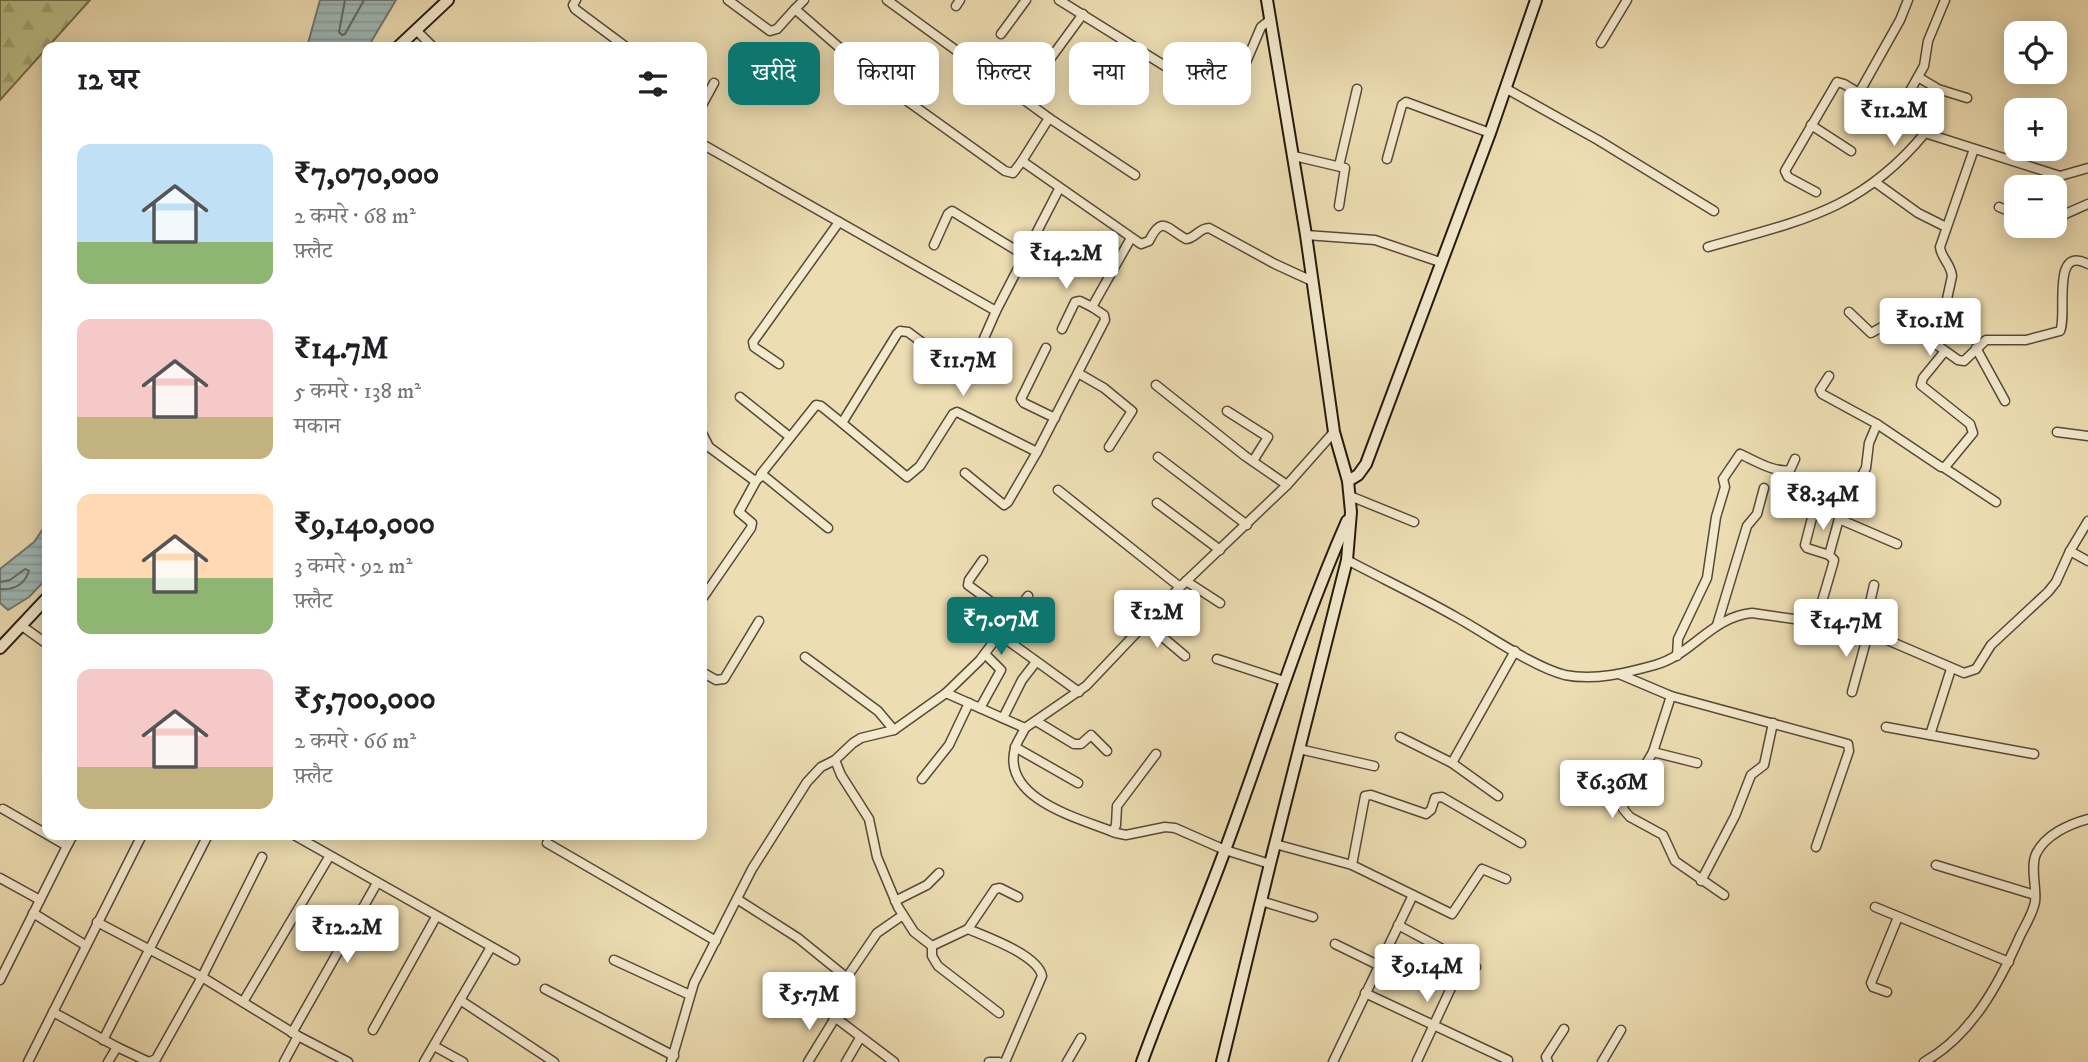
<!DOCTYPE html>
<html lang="hi">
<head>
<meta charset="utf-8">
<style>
  body { margin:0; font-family:"IM FELL DW Pica","Noto Serif Devanagari",serif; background:#f2f2f2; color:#202124; height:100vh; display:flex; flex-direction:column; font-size:26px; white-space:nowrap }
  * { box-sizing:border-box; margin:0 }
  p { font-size:23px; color:#757577 }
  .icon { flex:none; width:38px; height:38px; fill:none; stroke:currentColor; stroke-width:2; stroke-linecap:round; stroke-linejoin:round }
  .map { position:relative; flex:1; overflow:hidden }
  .sheet { position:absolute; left:42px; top:42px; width:665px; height:798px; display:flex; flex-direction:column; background:#fff; border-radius:14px; box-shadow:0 4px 18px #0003 }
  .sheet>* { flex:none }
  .top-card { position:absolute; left:728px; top:42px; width:665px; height:63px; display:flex; gap:14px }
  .tools { position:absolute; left:2004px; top:21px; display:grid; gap:14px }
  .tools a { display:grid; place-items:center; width:63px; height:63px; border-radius:14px; background:#fff; box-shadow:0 4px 18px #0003; font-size:35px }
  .price { position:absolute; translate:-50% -60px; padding:0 16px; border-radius:7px; background:#fff; color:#222; font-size:23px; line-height:46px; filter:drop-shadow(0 2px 4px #0008) }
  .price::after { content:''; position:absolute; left:50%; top:42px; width:21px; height:16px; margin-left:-10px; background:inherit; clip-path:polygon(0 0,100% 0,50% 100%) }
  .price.current { background:#0f766e; color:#fff }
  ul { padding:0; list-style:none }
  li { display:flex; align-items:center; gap:21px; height:175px; padding:0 35px }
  li span { display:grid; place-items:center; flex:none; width:196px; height:140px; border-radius:14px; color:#555 }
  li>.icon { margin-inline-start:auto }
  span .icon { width:84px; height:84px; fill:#fffc; stroke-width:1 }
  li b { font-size:30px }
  h2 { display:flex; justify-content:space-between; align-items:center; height:84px; padding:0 35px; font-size:30px }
  .pill { padding:0 24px; border-radius:14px; background:#fff; box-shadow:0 4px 18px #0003; font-size:24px; line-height:63px }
  .pill.current { background:#0f766e; color:#fff }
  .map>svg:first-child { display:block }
  .forest { fill:url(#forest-firs); stroke:#706c4a; stroke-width:2 }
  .water { fill:url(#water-rules); stroke:#6d7973; stroke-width:2 }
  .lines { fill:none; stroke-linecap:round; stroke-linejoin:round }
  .shore { stroke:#616962; stroke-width:2 }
  .street-casing { stroke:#564a36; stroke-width:11 }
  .secondary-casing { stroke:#24190c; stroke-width:14 }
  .street { stroke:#f3e9cd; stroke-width:8 }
  .secondary { stroke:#f3e9cd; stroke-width:10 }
</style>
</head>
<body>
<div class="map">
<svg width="2088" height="1062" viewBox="0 0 2088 1062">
  <defs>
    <pattern id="forest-firs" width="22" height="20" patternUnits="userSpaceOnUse" patternTransform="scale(1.75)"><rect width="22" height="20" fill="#bdc089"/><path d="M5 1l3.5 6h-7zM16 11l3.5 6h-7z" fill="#a2a475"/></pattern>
    <pattern id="water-rules" width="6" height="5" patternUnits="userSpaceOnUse" patternTransform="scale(1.75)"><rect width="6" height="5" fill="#9eb9b8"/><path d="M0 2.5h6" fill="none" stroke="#889e9d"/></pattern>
  </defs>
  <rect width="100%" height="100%" fill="#edddb2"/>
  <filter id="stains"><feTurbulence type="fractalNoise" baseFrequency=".00286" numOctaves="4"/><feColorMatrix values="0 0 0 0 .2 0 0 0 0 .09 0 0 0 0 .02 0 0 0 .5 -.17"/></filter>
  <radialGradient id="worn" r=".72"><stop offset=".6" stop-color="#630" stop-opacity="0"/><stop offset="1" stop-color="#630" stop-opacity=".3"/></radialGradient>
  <polygon class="forest" points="0,0 90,0 0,100"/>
  <g class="water">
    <polygon points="320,0 396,0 368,47 307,47"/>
    <polygon points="47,523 47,578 29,597 8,610 0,603 0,569 34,542"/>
  </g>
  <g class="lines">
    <g class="shore">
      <polyline points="345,0 339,32 342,35 345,34 364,0"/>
      <path d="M0,582L10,580L25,569L29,571C24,586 13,590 0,589"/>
    </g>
    <defs>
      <g id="street">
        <polyline points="576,0 573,5 575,9 626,47"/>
        <path d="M728,0L770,31L777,29L795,9L871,75L1005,171L1013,173L1022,161L1141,244L1149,241C1162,215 1166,228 1186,239C1196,238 1199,228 1209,228L1275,264L1312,281"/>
        <polyline points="887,0 1049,118 1022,161"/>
        <polyline points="1059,0 1181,76 1225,98 1233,93 1261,27 1271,19"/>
        <polyline points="956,6 960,0"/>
        <polyline points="795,9 804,0"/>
        <polyline points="416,30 433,47"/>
        <polyline points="1001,34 1026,0"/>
        <polyline points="1601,43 1627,0"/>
        <polyline points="1045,66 1083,14"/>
        <polyline points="1918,77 1938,89 1967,98"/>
        <polyline points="1505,88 1598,140 1714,211"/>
        <polyline points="1859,93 1900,20 1908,0"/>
        <polyline points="702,105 714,83"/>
        <polyline points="1896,116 1924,66 1928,41 1945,0"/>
        <polyline points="1049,118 1135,175"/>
        <polyline points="1811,125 1851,151"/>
        <polyline points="702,144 996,311"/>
        <path d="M1974,149L1940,247C1941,258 1951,264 1952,276L1937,345L1958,360L1964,361L1986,340H2026L2060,331C2068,316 2050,244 2088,264"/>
        <polyline points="1294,156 1345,168 1339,206"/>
        <polyline points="1387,159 1402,105 1406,102 1490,133"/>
        <polyline points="1339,166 1357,89"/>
        <polyline points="1875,182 1918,213 1946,227"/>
        <polyline points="1816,192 1788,177 1785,171 1837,82 1844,84 1925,133"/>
        <polyline points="1999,207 2016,214"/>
        <polyline points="2054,219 2088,204"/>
        <polyline points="1306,235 1375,240 1440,262"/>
        <polyline points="934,245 948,214 952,211 1024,255"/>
        <path d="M1708,247C1799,221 1861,211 1925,133L2060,176L2088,168"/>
        <polyline points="1849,312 1871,333 1904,315 1937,345"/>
        <polyline points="1062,329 1075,302 1080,301 1092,307"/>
        <polyline points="1046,348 1021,399 1024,403 1055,418"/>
        <polyline points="1976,348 2005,401"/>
        <polyline points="779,364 754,347 753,342 839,222"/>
        <polyline points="1078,373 1104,388 1132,411 1109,447"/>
        <polyline points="1829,376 1820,390 1822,394 1877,424"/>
        <polyline points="1156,385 1245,456 1287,485"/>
        <polyline points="740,397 790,437"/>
        <polyline points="1227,411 1268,437 1253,461"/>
        <polyline points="2057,432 2088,436"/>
        <polyline points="702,433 709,447 755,481 763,475 828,528"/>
        <polyline points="1037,452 957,412 953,414 920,466 907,477 842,423 897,334 900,331 908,332 959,370 968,370 971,368 996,311 1059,189"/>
        <polyline points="1158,457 1247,525"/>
        <polyline points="1943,467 1996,502"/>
        <polyline points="965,473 1004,505 1008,502 1037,452 1105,320 1104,315 1092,307 1131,238"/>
        <polyline points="761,474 816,405 821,406 842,423"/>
        <polyline points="1058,490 1180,587"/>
        <polyline points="1350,496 1414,522"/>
        <polyline points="1157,503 1220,550"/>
        <polyline points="1814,510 1805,545 1807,548 1829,555"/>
        <polyline points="1839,519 1897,544"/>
        <polyline points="2088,521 2070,551 2088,561"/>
        <polyline points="983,560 969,580 968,585 1013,618"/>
        <path d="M1347,560C1383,579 1421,597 1456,617C1487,634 1533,667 1565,675C1595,681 1626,673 1655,665C1692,655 1711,617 1752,613L1829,624L1878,636L1964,673L1976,669L1991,645L2048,592L2056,582L2070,551"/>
        <polyline points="1186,581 1220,603"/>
        <polyline points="702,599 751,528 752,523 739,512 756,481"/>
        <polyline points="1816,622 1833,564 1834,560 1829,555 1840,515 1866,468 1869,443 1877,424 1941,467 1945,467 1973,433 1970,424 1921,385 1923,378 1945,351"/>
        <polyline points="1146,623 1185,656"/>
        <polyline points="1717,625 1747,526 1757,514 1764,488"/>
        <polyline points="22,626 47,644"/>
        <polyline points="1863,633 1874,585"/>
        <polyline points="1000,635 1079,692"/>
        <path d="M1677,656L1678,639L1707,578L1716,517L1725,487L1723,479L1740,454C1754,460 1774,473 1790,470L1795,459"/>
        <polyline points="805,657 878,711 894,730"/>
        <polyline points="1217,659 1284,681"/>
        <polyline points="702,672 716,680 724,679 759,621"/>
        <polyline points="1619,674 1671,696 1848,744 1849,751 1816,847"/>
        <polyline points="1852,692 1868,634"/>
        <polyline points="946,693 980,660 1028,596"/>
        <polyline points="1671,696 1653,752 1625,800 1623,809 1630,817 1663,835 1675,861 1724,895"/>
        <polyline points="980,708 1001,670 985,654"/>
        <polyline points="1003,718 1022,680 1036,662"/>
        <polyline points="1036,721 1074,744 1081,744 1091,735 1107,751"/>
        <polyline points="1886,727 1930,735 1951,669"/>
        <path d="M1025,728C1022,735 1017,741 1015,748C1001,800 1082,819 1116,833L1126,835L1165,827L1175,828L1225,850L1270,864"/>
        <polyline points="1930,735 2034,754"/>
        <polyline points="1400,737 1452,763 1498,796"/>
        <polyline points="1015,747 1078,783"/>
        <polyline points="1299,749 1374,766"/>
        <polyline points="1653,752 1697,763"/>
        <polyline points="1452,763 1515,651"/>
        <polyline points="922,779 949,745 969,703"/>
        <polyline points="3,809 67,846 73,835"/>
        <polyline points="1113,832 1116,825 1117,806 1156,754"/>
        <polyline points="294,835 515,960"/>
        <polyline points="547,843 716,941"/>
        <polyline points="1275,844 1352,865"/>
        <polyline points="1936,865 2035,895"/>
        <polyline points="0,878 40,900"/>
        <polyline points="1506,879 1482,869 1452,914 1352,865 1365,796 1371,795 1426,814 1431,810 1435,798 1442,797 1521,843"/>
        <polyline points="1701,881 1735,816 1751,775 1764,765 1773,723"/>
        <polyline points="737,899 798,938 846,977"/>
        <polyline points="895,901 927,885 939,873"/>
        <polyline points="1261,901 1313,917"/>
        <polyline points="1875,907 2009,962"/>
        <polyline points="33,913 85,945"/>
        <polyline points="97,922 202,977 298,1036 348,1062"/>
        <polyline points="1398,925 1476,967"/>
        <polyline points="968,929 995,889 1000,888 1018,897"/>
        <polyline points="1335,944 1378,965"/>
        <polyline points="932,946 932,956 938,966 999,1013"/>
        <polyline points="614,960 690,995"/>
        <polyline points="0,980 67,846"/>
        <polyline points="545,989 674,1056"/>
        <polyline points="1887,992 1873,987 1871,983 1898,917"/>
        <polyline points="1365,993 1508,1060"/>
        <polyline points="460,1000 554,1062"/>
        <polyline points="243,1002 329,857"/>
        <polyline points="53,1012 117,1047"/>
        <polyline points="373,1030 436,917"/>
        <polyline points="292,1033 377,883"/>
        <polyline points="103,1040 208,835"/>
        <polyline points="434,1046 463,1062"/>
        <polyline points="1417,1061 1464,960"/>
        <polyline points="28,1062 142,835"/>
        <polyline points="108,1062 117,1047 149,1062 156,1059 202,977 262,857"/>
        <polyline points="284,1062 298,1036"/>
        <polyline points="424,1062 491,947"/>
        <polyline points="671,1062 694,983 752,869 807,782 821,767 835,760"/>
        <polyline points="808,1062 835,1018"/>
        <polyline points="846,1062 860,1038"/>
        <polyline points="894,1062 828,1012 826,1008 877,933 903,915"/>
        <polyline points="989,1062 999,1062"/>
        <path d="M1005,1062L1042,976C1038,955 987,937 968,929L932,946L914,932L898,907L877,857L869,819L841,775L835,760L853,743L861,738L894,730L946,693L1025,728L1086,686L1180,587L1287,485L1334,432"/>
        <polyline points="1067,1062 1081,1038"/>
        <polyline points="1333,1062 1413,895"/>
        <polyline points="1548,1062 1546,1057 1564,1029"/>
        <polyline points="1602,1062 1621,1030"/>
        <path d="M1924,1062C1971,1036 1999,984 2020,936C2025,926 2033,913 2035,902C2037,887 2030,868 2036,854C2045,835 2069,824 2088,819"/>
      </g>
      <g id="secondary">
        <polyline points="398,47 448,0"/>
        <polyline points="1348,481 1358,475 1366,464 1490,133 1536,0"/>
        <polyline points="0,648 47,598"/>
        <path d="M1142,1062C1168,990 1199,921 1225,850C1266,740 1300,628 1347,521"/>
        <polyline points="1222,1062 1270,864 1347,560 1351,512 1348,481 1334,432 1306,235 1267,0"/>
      </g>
    </defs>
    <use href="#street" class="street-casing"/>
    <use href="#secondary" class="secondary-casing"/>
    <use href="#street" class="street"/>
    <use href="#secondary" class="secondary"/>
  </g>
  <rect width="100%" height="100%" filter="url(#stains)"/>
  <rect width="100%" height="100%" fill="url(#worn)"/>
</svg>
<div class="tools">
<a><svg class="icon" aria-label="locate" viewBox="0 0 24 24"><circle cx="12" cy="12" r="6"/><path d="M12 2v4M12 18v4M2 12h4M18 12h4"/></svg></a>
<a>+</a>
<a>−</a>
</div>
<b class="price" style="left:1894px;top:148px">₹11.2M</b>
<b class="price" style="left:1066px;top:291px">₹14.2M</b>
<b class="price" style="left:1930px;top:358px">₹10.1M</b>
<b class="price" style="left:963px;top:398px">₹11.7M</b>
<b class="price" style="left:1823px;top:532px">₹8.34M</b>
<b class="price" style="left:1157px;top:650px">₹12M</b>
<b class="price current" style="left:1001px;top:657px">₹7.07M</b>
<b class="price" style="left:1846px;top:659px">₹14.7M</b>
<b class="price" style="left:1612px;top:820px">₹6.36M</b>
<b class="price" style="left:347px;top:965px">₹12.2M</b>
<b class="price" style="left:1427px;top:1004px">₹9.14M</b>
<b class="price" style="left:809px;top:1032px">₹5.7M</b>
<div class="top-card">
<a class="pill current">खरीदें</a>
<a class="pill">किराया</a>
<a class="pill">फ़िल्टर</a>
<a class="pill">नया</a>
<a class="pill">फ़्लैट</a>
</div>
<section class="sheet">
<h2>12 घर<svg class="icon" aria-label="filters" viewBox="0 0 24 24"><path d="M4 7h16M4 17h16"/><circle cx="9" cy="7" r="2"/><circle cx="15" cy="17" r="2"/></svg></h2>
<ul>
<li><span style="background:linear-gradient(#bfe0f5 70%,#8fb573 0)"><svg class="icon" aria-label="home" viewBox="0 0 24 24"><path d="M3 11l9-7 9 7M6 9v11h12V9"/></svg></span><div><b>₹7,070,000</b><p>2 कमरे · 68 m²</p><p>फ़्लैट</p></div></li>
<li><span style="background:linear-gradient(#f6c9c9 70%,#c2b280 0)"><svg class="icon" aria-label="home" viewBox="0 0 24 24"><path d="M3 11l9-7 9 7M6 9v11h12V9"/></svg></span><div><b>₹14.7M</b><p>5 कमरे · 138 m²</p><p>मकान</p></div></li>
<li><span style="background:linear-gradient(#ffd9b3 60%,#8fb573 0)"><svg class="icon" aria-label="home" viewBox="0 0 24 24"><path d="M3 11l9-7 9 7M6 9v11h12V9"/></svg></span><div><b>₹9,140,000</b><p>3 कमरे · 92 m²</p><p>फ़्लैट</p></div></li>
<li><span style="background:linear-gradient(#f6c9c9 70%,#c2b280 0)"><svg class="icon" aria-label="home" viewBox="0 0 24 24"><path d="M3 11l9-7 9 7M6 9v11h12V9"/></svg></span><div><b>₹5,700,000</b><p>2 कमरे · 66 m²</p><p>फ़्लैट</p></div></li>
</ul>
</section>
</div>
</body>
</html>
